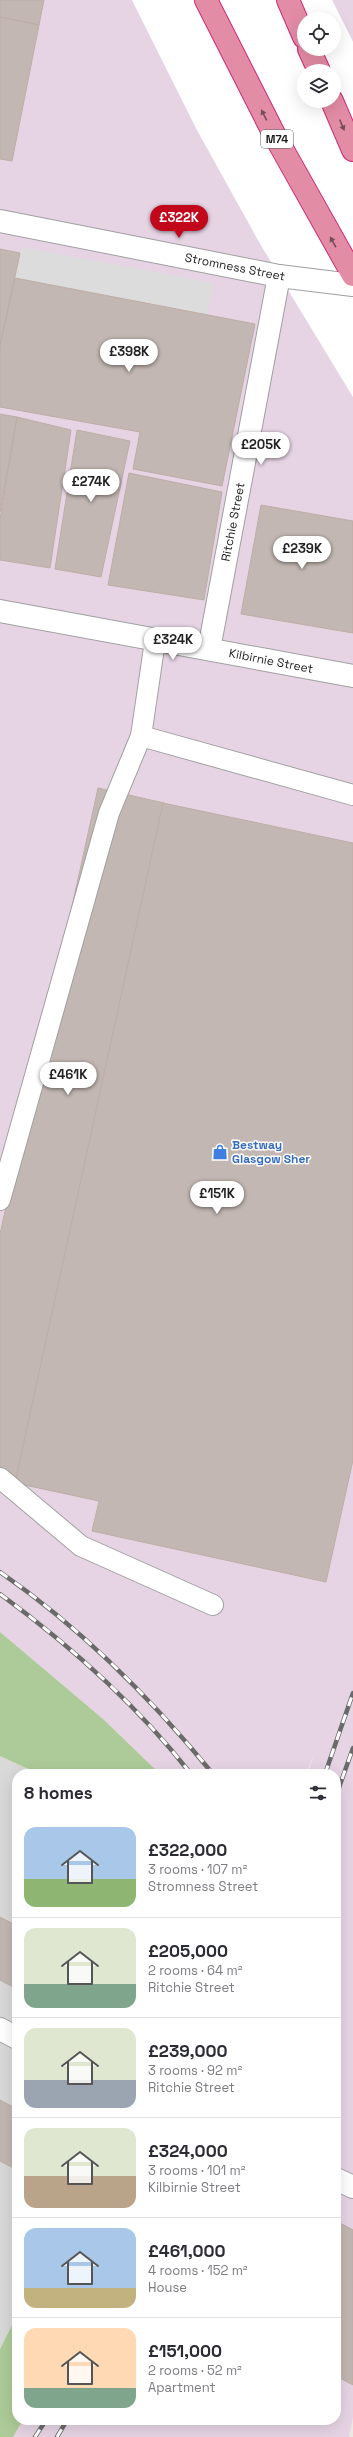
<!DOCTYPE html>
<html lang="en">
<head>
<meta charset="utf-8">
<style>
  body { margin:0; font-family:"Space Grotesk",sans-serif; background:#f7f7f7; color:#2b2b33; height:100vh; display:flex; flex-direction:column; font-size:15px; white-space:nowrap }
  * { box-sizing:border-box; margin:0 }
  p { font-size:13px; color:#7c7c81 }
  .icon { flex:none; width:22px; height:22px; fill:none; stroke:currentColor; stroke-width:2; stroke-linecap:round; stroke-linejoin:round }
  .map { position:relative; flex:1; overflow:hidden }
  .panel { position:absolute; left:12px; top:1769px; width:329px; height:656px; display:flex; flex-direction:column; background:#fff; border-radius:16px; box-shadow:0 4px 16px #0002 }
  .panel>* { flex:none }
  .tools { position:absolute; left:297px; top:12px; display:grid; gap:8px }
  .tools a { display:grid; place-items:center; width:44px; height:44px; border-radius:50%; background:#fff; box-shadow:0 4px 16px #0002; font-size:20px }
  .price { position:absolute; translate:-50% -34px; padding:0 9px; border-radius:14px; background:#fff; color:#222; font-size:13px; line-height:26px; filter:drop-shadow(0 1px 2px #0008) }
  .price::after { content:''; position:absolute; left:50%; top:24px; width:12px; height:9px; margin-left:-6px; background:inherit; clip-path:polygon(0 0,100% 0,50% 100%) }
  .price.on { background:#c2071b; color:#fff }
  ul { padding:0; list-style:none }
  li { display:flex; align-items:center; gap:12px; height:100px; padding:0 12px }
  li+li { border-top:1px solid #e1e1e2 }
  li span { display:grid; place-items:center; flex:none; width:112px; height:80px; border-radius:12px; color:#555 }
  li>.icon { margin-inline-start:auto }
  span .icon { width:48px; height:48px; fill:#fffc; stroke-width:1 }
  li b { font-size:17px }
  h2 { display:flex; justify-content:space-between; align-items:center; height:48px; padding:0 12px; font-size:17px }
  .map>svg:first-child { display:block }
  .residential { fill:#dad9d9 }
  .industrial { fill:#e6d4e5 }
  .forest { fill:#adcb98 }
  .parking { fill:#dcdcdc }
  .pier { fill:#fff; fill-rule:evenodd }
  .building { fill:#c2b7b2; stroke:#beada5 }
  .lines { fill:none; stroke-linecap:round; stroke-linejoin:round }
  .service-casing { stroke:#a0a0a0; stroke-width:22 }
  .minor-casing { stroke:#a0a0a0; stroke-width:24 }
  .motorway-casing { stroke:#d12975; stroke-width:24 }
  .service { stroke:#fff; stroke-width:20 }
  .minor { stroke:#fff; stroke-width:22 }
  .motorway { stroke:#e38ca5; stroke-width:22 }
  .rail-casing { stroke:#6a6a6a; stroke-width:4.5 }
  .rail { stroke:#fff; stroke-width:3; stroke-dasharray:9; stroke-linecap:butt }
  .oneway { fill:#764e5a }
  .labels { text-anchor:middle; stroke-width:3; stroke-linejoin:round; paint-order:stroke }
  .shield { fill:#fff; stroke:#606060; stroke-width:1 }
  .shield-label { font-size:11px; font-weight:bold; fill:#1c1c1c }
  .street-label { font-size:12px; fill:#1c1c1c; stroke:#fff }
  .shop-label { font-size:12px; font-weight:bold; fill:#366cbe; stroke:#fff; text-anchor:start }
</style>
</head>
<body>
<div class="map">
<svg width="353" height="2437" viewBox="0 0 353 2437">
  <rect width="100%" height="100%" fill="#ede8e2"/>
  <polygon class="residential" points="0,1756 39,1774 17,1774 17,2315 0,2349"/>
  <g class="industrial">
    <polygon points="0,0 132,0 197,130 259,242 353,397 353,2417 349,2437 13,2437 23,2420 336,2420 336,1774 308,1774 314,1754 306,1774 160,1774 103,1719 0,1632"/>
    <polygon points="332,0 353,0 353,42"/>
  </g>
  <g class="forest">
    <polygon points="0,1632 103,1719 160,1774 39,1774 0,1756"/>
    <polygon points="17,2315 17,2420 23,2420 13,2437 0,2437 0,2349"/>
  </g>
  <polygon class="parking" points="22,247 213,283 207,315 15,278"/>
  <path class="pier" d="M132,0H332L353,42V397L259,242L197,130ZM304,19H334V49H304ZM304,71H334V101H304Z"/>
  <g class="building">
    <polygon points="0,0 44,0 39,25 0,17"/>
    <polygon points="0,17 39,25 12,161 0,159"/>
    <polygon points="0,249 20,253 0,346"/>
    <polygon points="15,278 255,324 222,486 133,469 140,432 0,407 0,346"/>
    <polygon points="0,414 17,417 0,512"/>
    <polygon points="17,417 71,430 50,568 0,560 0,519"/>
    <polygon points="77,430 130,441 101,577 55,569"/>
    <polygon points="129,473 222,492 204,600 108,585"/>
    <polygon points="261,505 353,521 353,633 241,614"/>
    <polygon points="98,788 164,803 15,1483 0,1479 0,1234"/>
    <polygon points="163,803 353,843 353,1460 326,1582 92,1531 99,1501 15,1483"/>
    <polygon points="0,1917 17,1926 17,1989 0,1980"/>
    <polygon points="0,2100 17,2109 17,2170 0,2161"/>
    <polygon points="336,2221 353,2230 353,2385 336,2376"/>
  </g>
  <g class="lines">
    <defs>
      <g id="service">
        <polyline points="141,736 353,795"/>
        <polyline points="0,1200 109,813 141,736 155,641"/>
        <polyline points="0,1478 81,1546 213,1605"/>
      </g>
      <g id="minor">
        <polyline points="0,221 279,276 353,285"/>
        <polyline points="0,611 353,676"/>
        <polyline points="209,649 279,276"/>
        <polyline points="0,2029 17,2038"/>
        <polyline points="336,2179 353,2187"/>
      </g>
      <g id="motorway">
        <polyline points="206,0 275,136 353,275"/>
        <polyline points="288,0 304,37"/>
        <polyline points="309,49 319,71"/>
        <polyline points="332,101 353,150"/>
      </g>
    </defs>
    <use href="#service" class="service-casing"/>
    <use href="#minor" class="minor-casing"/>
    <use href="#motorway" class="motorway-casing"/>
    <use href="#service" class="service"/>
    <use href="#minor" class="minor"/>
    <use href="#motorway" class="motorway"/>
    <defs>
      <g id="rail">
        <path d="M0,1572C81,1628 151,1698 213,1774"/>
        <path d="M0,1594C71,1646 137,1705 191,1774"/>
        <polyline points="325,1774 353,1693"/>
        <polyline points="336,1796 353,1748"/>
        <polyline points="35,2437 46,2420"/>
        <polyline points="57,2437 67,2420"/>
      </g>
    </defs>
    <use href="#rail" class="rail-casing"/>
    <use href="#rail" class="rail"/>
  </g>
  <defs><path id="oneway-solid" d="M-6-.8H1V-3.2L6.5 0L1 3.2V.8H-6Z"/></defs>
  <g class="oneway">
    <use href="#oneway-solid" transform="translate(264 115) rotate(-117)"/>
    <use href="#oneway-solid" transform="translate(342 125) rotate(67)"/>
    <use href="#oneway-solid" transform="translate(333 242) rotate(-119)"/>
  </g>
  <defs>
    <symbol id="shop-bare" viewBox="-9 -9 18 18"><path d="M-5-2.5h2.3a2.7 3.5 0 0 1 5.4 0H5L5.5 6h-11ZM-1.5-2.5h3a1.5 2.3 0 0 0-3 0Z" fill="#3f7fe0" stroke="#fff" stroke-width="2.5" paint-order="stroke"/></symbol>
  </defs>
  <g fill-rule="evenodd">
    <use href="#shop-bare" x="209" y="1141" width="22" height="22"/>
  </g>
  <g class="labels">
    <rect class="shield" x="261" y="130" width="32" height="18" rx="3"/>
    <g class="shield-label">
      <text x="277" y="143">M74</text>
    </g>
    <g class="street-label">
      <text transform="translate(235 267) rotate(11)" y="4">Stromness Street</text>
      <text transform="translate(233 522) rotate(-79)" y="4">Ritchie Street</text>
      <text transform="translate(271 661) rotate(11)" y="4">Kilbirnie Street</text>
    </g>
    <g class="shop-label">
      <text x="232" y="1149">Bestway<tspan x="232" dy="14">Glasgow Sher</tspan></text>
    </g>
  </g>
</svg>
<div class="tools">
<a><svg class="icon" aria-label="locate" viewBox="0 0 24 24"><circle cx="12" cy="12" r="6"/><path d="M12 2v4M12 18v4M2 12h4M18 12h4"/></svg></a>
<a><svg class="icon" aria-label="layers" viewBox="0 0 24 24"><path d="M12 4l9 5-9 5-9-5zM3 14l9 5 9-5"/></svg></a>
</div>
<b class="price on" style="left:179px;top:239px">£322K</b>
<b class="price" style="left:129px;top:373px">£398K</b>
<b class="price" style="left:261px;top:466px">£205K</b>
<b class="price" style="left:91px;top:503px">£274K</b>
<b class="price" style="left:302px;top:570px">£239K</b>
<b class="price" style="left:173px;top:661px">£324K</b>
<b class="price" style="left:68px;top:1096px">£461K</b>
<b class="price" style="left:217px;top:1215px">£151K</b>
<section class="panel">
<h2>8 homes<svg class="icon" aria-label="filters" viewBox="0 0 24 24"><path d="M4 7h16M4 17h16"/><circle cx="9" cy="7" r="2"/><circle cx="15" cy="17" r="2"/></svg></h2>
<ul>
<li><span style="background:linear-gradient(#a9c7e8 65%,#8fb573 0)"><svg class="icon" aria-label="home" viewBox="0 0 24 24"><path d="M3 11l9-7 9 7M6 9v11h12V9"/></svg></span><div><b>£322,000</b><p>3 rooms · 107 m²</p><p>Stromness Street</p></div></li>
<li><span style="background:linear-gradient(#dfe7d0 70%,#7fa58c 0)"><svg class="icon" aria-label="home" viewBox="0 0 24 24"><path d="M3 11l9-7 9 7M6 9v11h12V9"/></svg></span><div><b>£205,000</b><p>2 rooms · 64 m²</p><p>Ritchie Street</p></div></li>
<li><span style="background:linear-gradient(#dfe7d0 65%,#9aa5b1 0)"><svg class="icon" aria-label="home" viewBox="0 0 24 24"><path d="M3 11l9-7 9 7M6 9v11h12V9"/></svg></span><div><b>£239,000</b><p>3 rooms · 92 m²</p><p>Ritchie Street</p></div></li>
<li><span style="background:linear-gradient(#dfe7d0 60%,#b9a48a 0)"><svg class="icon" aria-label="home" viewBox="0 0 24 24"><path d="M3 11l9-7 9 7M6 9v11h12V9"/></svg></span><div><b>£324,000</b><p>3 rooms · 101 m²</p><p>Kilbirnie Street</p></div></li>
<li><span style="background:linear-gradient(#a9c7e8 75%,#c2b280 0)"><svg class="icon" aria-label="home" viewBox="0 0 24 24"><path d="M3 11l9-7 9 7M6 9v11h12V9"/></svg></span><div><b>£461,000</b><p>4 rooms · 152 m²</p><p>House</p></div></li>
<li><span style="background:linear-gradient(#ffd9b3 75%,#7fa58c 0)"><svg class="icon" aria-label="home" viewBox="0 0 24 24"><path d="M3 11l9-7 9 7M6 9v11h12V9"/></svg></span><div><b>£151,000</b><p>2 rooms · 52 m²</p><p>Apartment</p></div></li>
</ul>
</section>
</div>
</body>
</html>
